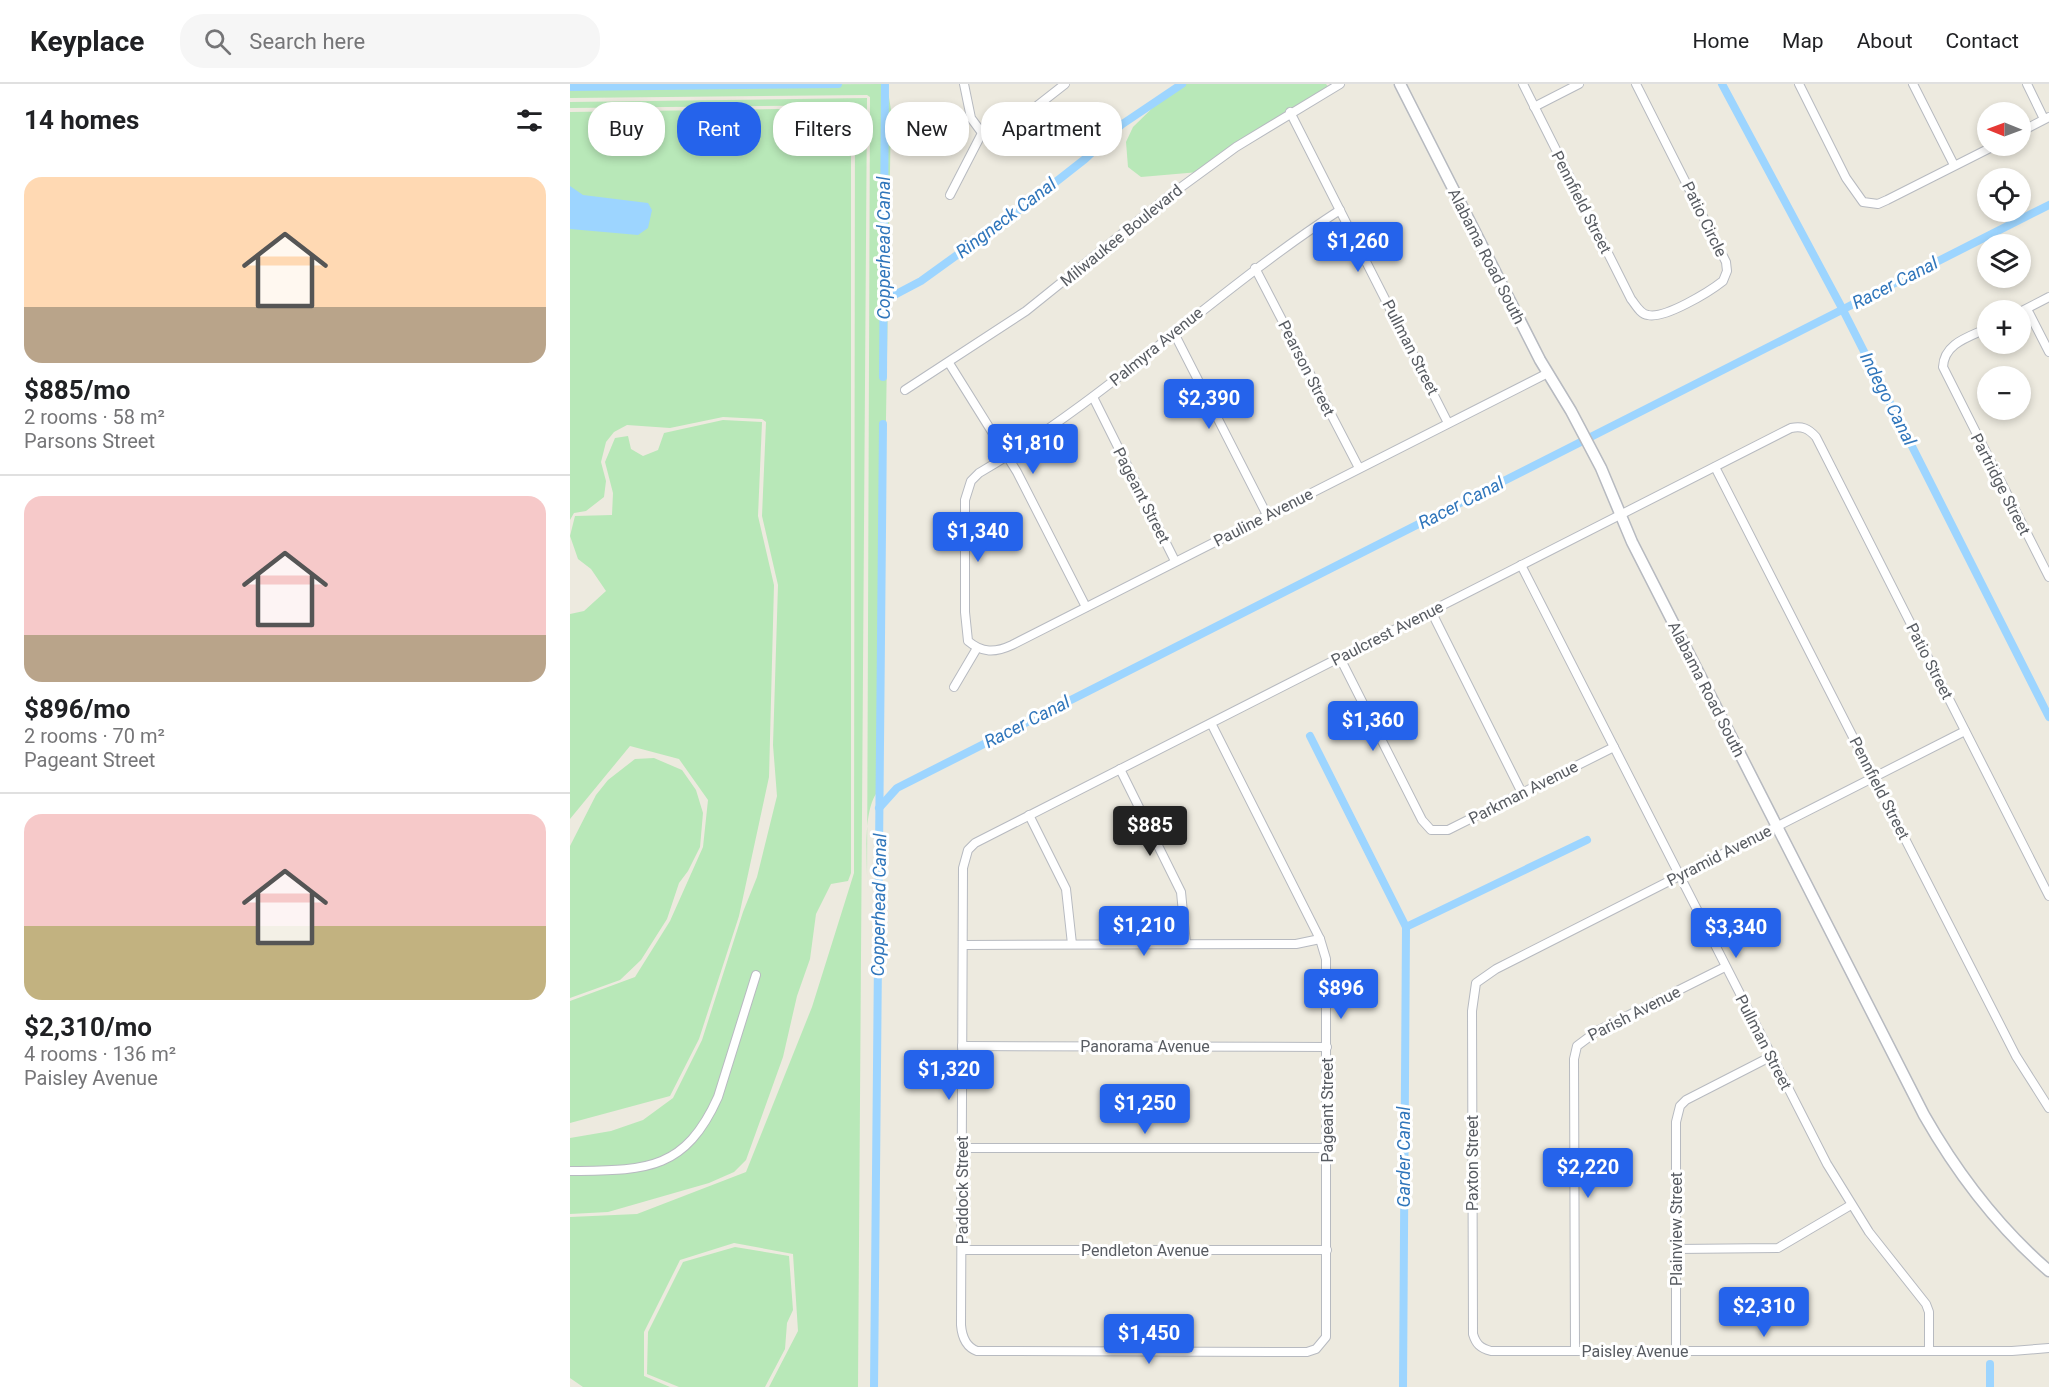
<!DOCTYPE html>
<html lang="en">
<head>
<meta charset="utf-8">
<style>
  body { margin:0; font-family:Roboto,sans-serif; background:#f6f6f6; color:#202124; height:100vh; display:flex; flex-direction:column; font-size:22px; white-space:nowrap }
  * { box-sizing:border-box; margin:0 }
  p { font-size:20px; color:#757577 }
  .icon { flex:none; width:33px; height:33px; fill:none; stroke:currentColor; stroke-width:2; stroke-linecap:round; stroke-linejoin:round }
  .map { position:relative; flex:1; overflow:hidden }
  .details { display:flex; flex-direction:column; background:#fff; width:570px }
  .details>* { flex:none }
  .guide { position:absolute; left:18px; top:18px; width:570px; height:54px; display:flex; gap:12px }
  .needle { width:39px; rotate:271deg }
  .buttons { position:absolute; left:1407px; top:18px; display:grid; gap:12px }
  .buttons a { display:grid; place-items:center; width:54px; height:54px; border-radius:50%; background:#fff; box-shadow:0 3px 9px #0003; font-size:30px }
  .price { position:absolute; translate:-50% -51px; padding:0 14px; border-radius:6px; background:#2563eb; color:#fff; font-size:20px; line-height:39px; filter:drop-shadow(0 2px 3px #0008) }
  .price::after { content:''; position:absolute; left:50%; top:36px; width:18px; height:14px; margin-left:-9px; background:inherit; clip-path:polygon(0 0,100% 0,50% 100%) }
  .price.active { background:#222; color:#fff }
  ul { padding:0; list-style:none }
  li { display:grid; align-content:center; gap:12px; height:318px; padding:0 24px }
  li+li { border-top:2px solid #e0e0e0 }
  li span { display:grid; place-items:center; height:186px; border-radius:18px; color:#555 }
  li>.icon { margin-inline-start:auto }
  span .icon { width:108px; height:108px; fill:#fffc; stroke-width:1 }
  li b { font-size:26px }
  h2 { display:flex; justify-content:space-between; align-items:center; height:72px; padding:0 24px; font-size:26px }
  .chip { padding:0 21px; border-radius:24px; background:#fff; box-shadow:0 3px 9px #0003; font-size:21px; line-height:54px }
  .chip.active { background:#2563eb; color:#fff }
  header { display:flex; align-items:center; gap:36px; box-sizing:border-box; height:84px; padding:0 30px; background:#fff; border-bottom:2px solid #e0e0e0 }
  header strong { font-size:28px }
  nav { display:flex; gap:33px; margin-inline-start:auto; font-size:21px }
  .search { width:420px; height:54px; background:#f6f6f6; display:flex; align-items:center; gap:15px; box-sizing:border-box; padding:0 21px; border-radius:24px; color:#757577; font-size:22px }
  main { display:flex; flex:1; min-height:0 }
  .map>svg:first-child { display:block }
  .green { fill:#b8e8b8 }
  .water { fill:#9dd5ff }
  .lines { fill:none; stroke-linecap:round; stroke-linejoin:round }
  .canal { stroke:#9dd5ff; stroke-width:8 }
  .minor-casing { stroke:#b7bac0; stroke-width:10 }
  .tertiary-casing { stroke:#b7bac0; stroke-width:13 }
  .minor { stroke:#fff; stroke-width:8 }
  .tertiary { stroke:#fff; stroke-width:10 }
  .labels { text-anchor:middle; stroke-width:6; stroke-linejoin:round; paint-order:stroke }
  .street-label { font-size:16px; fill:#585c62; stroke:#fff }
  .water-label { font-size:18px; font-style:italic; fill:#3076bb; stroke:#fff }
</style>
</head>
<body>
<header>
<strong>Keyplace</strong>
<div class="search"><svg class="icon" aria-label="search" viewBox="0 0 24 24"><circle cx="10" cy="10" r="6"/><path d="M15 15l6 6"/></svg>Search here</div>
<nav><a>Home</a><a>Map</a><a>About</a><a>Contact</a></nav>
</header>
<main>
<section class="details">
<h2>14 homes<svg class="icon" aria-label="filters" viewBox="0 0 24 24"><path d="M4 7h16M4 17h16"/><circle cx="9" cy="7" r="2"/><circle cx="15" cy="17" r="2"/></svg></h2>
<ul>
<li><span style="background:linear-gradient(#ffd9b3 70%,#b9a48a 0)"><svg class="icon" aria-label="home" viewBox="0 0 24 24"><path d="M3 11l9-7 9 7M6 9v11h12V9"/></svg></span><div><b>$885/mo</b><p>2 rooms · 58 m²</p><p>Parsons Street</p></div></li>
<li><span style="background:linear-gradient(#f6c9c9 75%,#b9a48a 0)"><svg class="icon" aria-label="home" viewBox="0 0 24 24"><path d="M3 11l9-7 9 7M6 9v11h12V9"/></svg></span><div><b>$896/mo</b><p>2 rooms · 70 m²</p><p>Pageant Street</p></div></li>
<li><span style="background:linear-gradient(#f6c9c9 60%,#c2b280 0)"><svg class="icon" aria-label="home" viewBox="0 0 24 24"><path d="M3 11l9-7 9 7M6 9v11h12V9"/></svg></span><div><b>$2,310/mo</b><p>4 rooms · 136 m²</p><p>Paisley Avenue</p></div></li>
</ul>
</section>
<div class="map">
<svg width="1479" height="1303" viewBox="0 0 1479 1303">
  <rect width="100%" height="100%" fill="#edeadf"/>
  <g class="green">
    <path d="M312,0L318,7L321,26L310,705C291,723 298,779 297,805L300,13L297,11L0,14V1Z"/>
    <polygon points="607,0 756,0 760,5 629,88 571,93 558,83 556,58 563,43"/>
    <polygon points="297,14 288,1303 199,1303 228,1247 223,1170 164,1159 110,1176 74,1248 74,1292 100,1303 13,1303 0,1294 0,1133 67,1130 176,1088 242,923 284,789 285,21 0,24 0,18"/>
    <polygon points="281,24 281,789 278,797 261,800 246,830 240,875 227,912 213,973 176,1076 164,1088 139,1099 38,1128 0,1130 0,1054 41,1047 73,1036 103,1014 132,956 173,828 187,793 207,712 203,661 208,501 192,432 196,338 192,335 153,333 100,344 57,341 44,348 36,358 31,378 36,397 34,413 16,427 4,429 0,436 0,28"/>
    <polygon points="153,336 192,338 188,432 204,501 199,693 169,832 129,955 100,1012 0,1039 0,917 65,893 100,837 133,763 138,716 109,675 60,662 0,735 0,530 14,527 36,507 21,485 8,475 0,452 5,432 42,431 43,409 35,378 45,354 58,352 61,365 73,372 88,366 94,349"/>
    <polygon points="84,674 112,686 126,706 133,729 130,763 118,787 109,799 97,835 71,876 50,896 0,914 0,762 26,711 38,696 65,675"/>
    <polygon points="165,1163 219,1172 223,1226 217,1239 215,1265 195,1303 109,1303 77,1290 78,1248 113,1178"/>
  </g>
  <polygon class="water" points="0,102 13,111 78,119 82,126 78,144 68,151 0,145"/>
  <g class="lines">
    <g class="canal">
      <polyline points="1152,0 1273,226 1479,633"/>
      <polyline points="0,3 268,0"/>
      <polyline points="313,217 351,197 459,119 515,75 551,41 612,0"/>
      <polyline points="313,293 315,0"/>
      <polyline points="740,652 836,843 833,1303"/>
      <polyline points="309,724 327,704 1479,121"/>
      <polyline points="836,843 1017,756"/>
      <polyline points="304,1303 313,340"/>
      <polyline points="1420,1303 1420,1280"/>
    </g>
    <defs>
      <g id="minor">
        <polyline points="394,0 401,34 412,49"/>
        <path d="M953,0L1061,215C1066,221 1070,230 1078,231C1095,235 1139,208 1153,197L1157,187L1156,178L1066,0"/>
        <polyline points="1229,0 1276,94 1293,118 1308,120 1317,116 1424,62"/>
        <polyline points="1343,0 1384,81"/>
        <polyline points="1457,0 1474,35"/>
        <polyline points="964,23 1009,0"/>
        <polyline points="720,28 878,339"/>
        <polyline points="1450,48 1479,33"/>
        <polyline points="412,49 435,47 495,0"/>
        <polyline points="380,111 412,49"/>
        <path d="M770,126C645,207 538,314 409,389L401,397L395,416V528L398,557C412,569 425,569 442,561L978,289"/>
        <polyline points="685,184 789,384"/>
        <polyline points="1457,225 1479,268"/>
        <polyline points="1450,228 1479,213"/>
        <path d="M1418,244C1399,253 1374,259 1373,283L1479,493"/>
        <polyline points="604,249 697,431"/>
        <polyline points="379,279 447,388 516,523"/>
        <polyline points="335,306 456,227 599,112 666,63 770,0"/>
        <polyline points="523,313 605,477"/>
        <polyline points="1145,383 1446,972 1479,1024"/>
        <polyline points="951,481 1257,1080 1299,1148 1356,1220 1359,1228 1359,1267"/>
        <polyline points="861,527 952,709"/>
        <polyline points="770,574 852,736 861,746 878,746 1044,663"/>
        <polyline points="384,603 407,564"/>
        <path d="M641,639L750,855L756,875V1253L746,1265L737,1268L407,1267C396,1263 392,1253 391,1241L393,784L398,766L405,759L1221,344C1232,342 1238,344 1246,353L1479,812"/>
        <path d="M1395,647L926,885L906,899L902,927L903,1250C906,1260 910,1264 921,1267H1442L1479,1264"/>
        <polyline points="550,685 611,808 616,860"/>
        <polyline points="459,731 496,805 502,860"/>
        <polyline points="393,861 726,860 750,855"/>
        <polyline points="392,962 757,963"/>
        <polyline points="392,1064 757,1064"/>
        <path d="M0,1087C73,1086 114,1089 148,1013L186,891"/>
        <polyline points="1106,1165 1208,1164 1281,1121"/>
        <polyline points="392,1166 757,1166"/>
        <polyline points="1005,1267 1004,975 1007,962 1027,947 1155,883"/>
        <polyline points="1106,1267 1106,1038 1110,1022 1116,1016 1200,973"/>
      </g>
      <path id="tertiary" d="M830,0L970,276L1001,327L1031,384L1062,458L1354,1031C1387,1089 1428,1143 1479,1187"/>
    </defs>
    <use href="#minor" class="minor-casing"/>
    <use href="#tertiary" class="tertiary-casing"/>
    <use href="#minor" class="minor"/>
    <use href="#tertiary" class="tertiary"/>
  </g>
  <g class="labels">
    <g class="street-label">
      <text transform="translate(1012 118) rotate(63)" y="6">Pennfield Street</text>
      <text transform="translate(1135 135) rotate(64)" y="6">Patio Circle</text>
      <text transform="translate(551 151) rotate(-39)" y="6">Milwaukee Boulevard</text>
      <text transform="translate(917 172) rotate(63)" y="6">Alabama Road South</text>
      <text transform="translate(586 262) rotate(-39)" y="6">Palmyra Avenue</text>
      <text transform="translate(841 263) rotate(63)" y="6">Pullman Street</text>
      <text transform="translate(737 284) rotate(63)" y="6">Pearson Street</text>
      <text transform="translate(1431 400) rotate(63)" y="6">Partridge Street</text>
      <text transform="translate(572 411) rotate(63)" y="6">Pageant Street</text>
      <text transform="translate(693 433) rotate(-27)" y="6">Pauline Avenue</text>
      <text transform="translate(817 549) rotate(-27)" y="6">Paulcrest Avenue</text>
      <text transform="translate(1360 577) rotate(63)" y="6">Patio Street</text>
      <text transform="translate(1137 605) rotate(63)" y="6">Alabama Road South</text>
      <text transform="translate(1310 704) rotate(63)" y="6">Pennfield Street</text>
      <text transform="translate(953 708) rotate(-27)" y="6">Parkman Avenue</text>
      <text transform="translate(1149 771) rotate(-27)" y="6">Pyramid Avenue</text>
      <text transform="translate(1064 929) rotate(-27)" y="6">Parish Avenue</text>
      <text transform="translate(1194 958) rotate(63)" y="6">Pullman Street</text>
      <text x="575" y="968">Panorama Avenue</text>
      <text transform="translate(757 1026) rotate(-90)" y="6">Pageant Street</text>
      <text transform="translate(902 1079) rotate(-90)" y="6">Paxton Street</text>
      <text transform="translate(392 1106) rotate(-90)" y="6">Paddock Street</text>
      <text transform="translate(1106 1145) rotate(-90)" y="6">Plainview Street</text>
      <text x="575" y="1172">Pendleton Avenue</text>
      <text x="1065" y="1273">Paisley Avenue</text>
    </g>
    <g class="water-label">
      <text transform="translate(436 134) rotate(-37)" y="6">Ringneck Canal</text>
      <text transform="translate(314 164) rotate(-90)" y="6">Copperhead Canal</text>
      <text transform="translate(1325 199) rotate(-27)" y="6">Racer Canal</text>
      <text transform="translate(1318 315) rotate(63)" y="6">Indego Canal</text>
      <text transform="translate(891 419) rotate(-27)" y="6">Racer Canal</text>
      <text transform="translate(457 638) rotate(-27)" y="6">Racer Canal</text>
      <text transform="translate(309 821) rotate(-89)" y="6">Copperhead Canal</text>
      <text transform="translate(834 1073) rotate(-90)" y="6">Garder Canal</text>
    </g>
  </g>
</svg>
<div class="buttons">
<a><svg class="needle" viewBox="-14 -14 28 28"><path d="M0-13l5 13h-10z" fill="#e53935"/><path d="M0 13l5-13h-10z" fill="#757577"/></svg></a>
<a><svg class="icon" aria-label="locate" viewBox="0 0 24 24"><circle cx="12" cy="12" r="6"/><path d="M12 2v4M12 18v4M2 12h4M18 12h4"/></svg></a>
<a><svg class="icon" aria-label="layers" viewBox="0 0 24 24"><path d="M12 4l9 5-9 5-9-5zM3 14l9 5 9-5"/></svg></a>
<a>+</a>
<a>−</a>
</div>
<b class="price" style="left:788px;top:189px">$1,260</b>
<b class="price" style="left:639px;top:346px">$2,390</b>
<b class="price" style="left:463px;top:391px">$1,810</b>
<b class="price" style="left:408px;top:479px">$1,340</b>
<b class="price" style="left:803px;top:668px">$1,360</b>
<b class="price active" style="left:580px;top:773px">$885</b>
<b class="price" style="left:574px;top:873px">$1,210</b>
<b class="price" style="left:1166px;top:875px">$3,340</b>
<b class="price" style="left:771px;top:936px">$896</b>
<b class="price" style="left:379px;top:1017px">$1,320</b>
<b class="price" style="left:575px;top:1051px">$1,250</b>
<b class="price" style="left:1018px;top:1115px">$2,220</b>
<b class="price" style="left:1194px;top:1254px">$2,310</b>
<b class="price" style="left:579px;top:1281px">$1,450</b>
<div class="guide">
<a class="chip">Buy</a>
<a class="chip active">Rent</a>
<a class="chip">Filters</a>
<a class="chip">New</a>
<a class="chip">Apartment</a>
</div>
</div>
</main>
</body>
</html>
